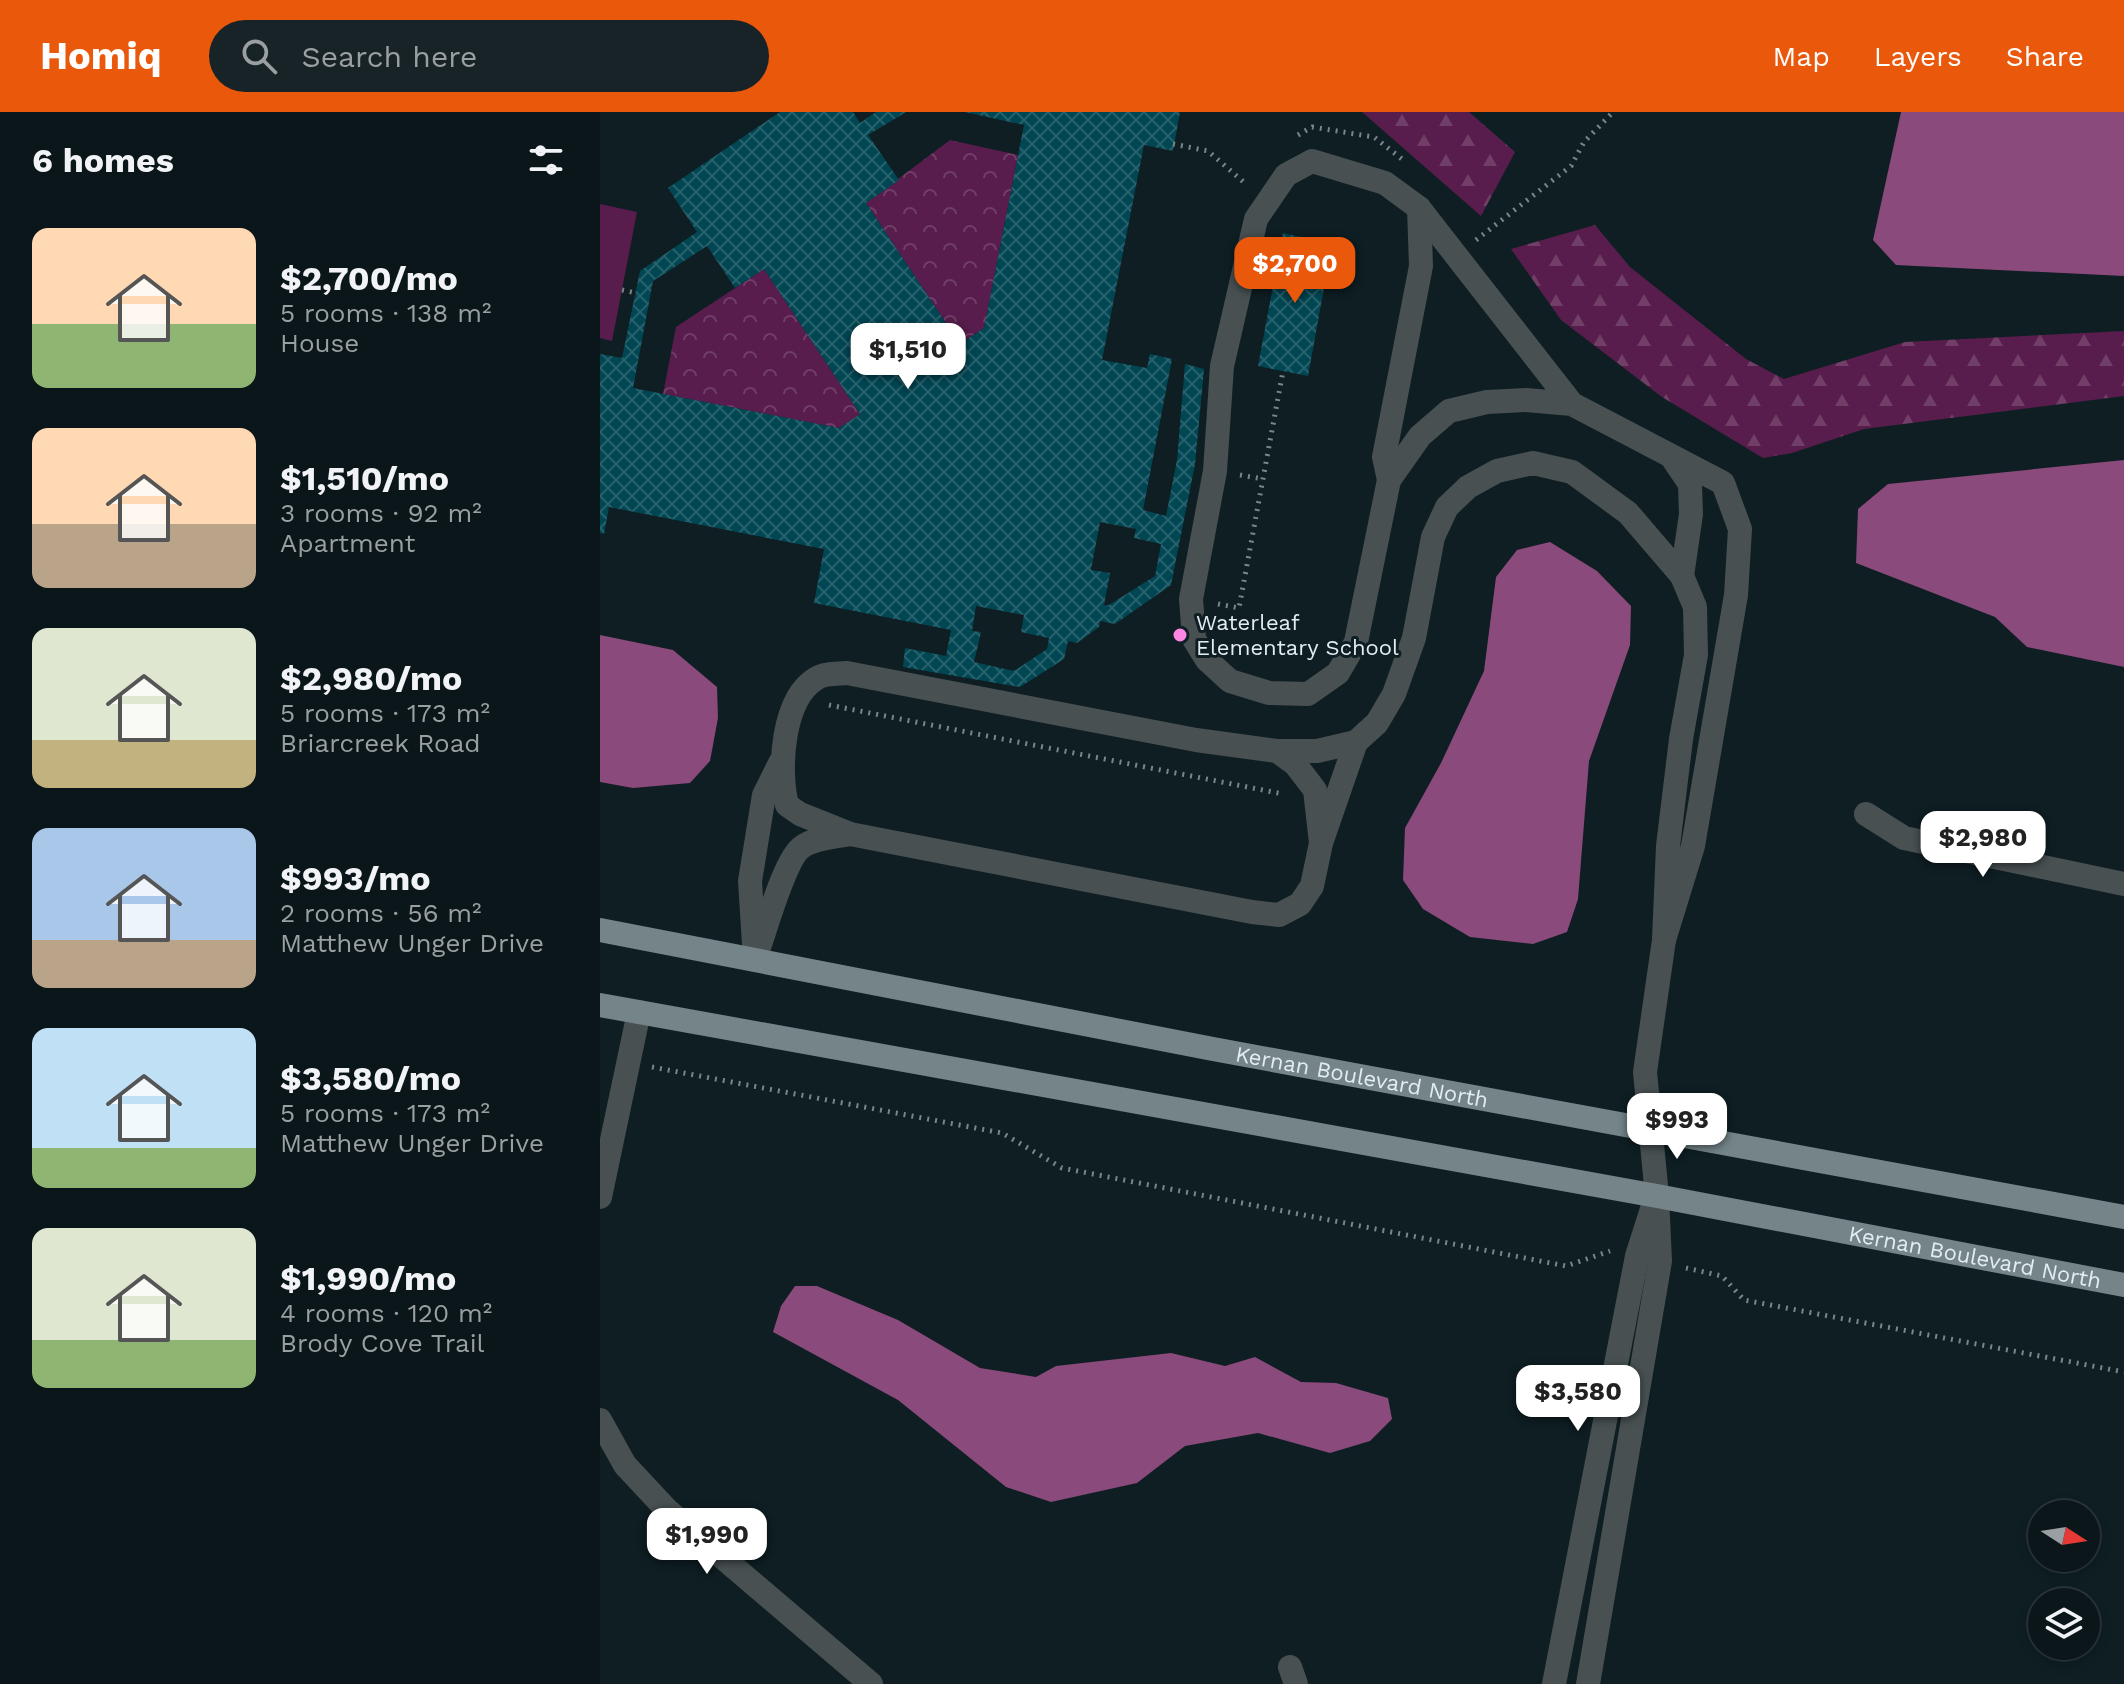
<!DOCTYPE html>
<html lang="en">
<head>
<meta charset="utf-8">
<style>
  body { margin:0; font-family:"Work Sans",sans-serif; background:#182327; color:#f1f3f6; height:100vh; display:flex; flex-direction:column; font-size:30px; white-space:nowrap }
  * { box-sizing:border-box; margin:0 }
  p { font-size:26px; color:#999fa2 }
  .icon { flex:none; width:44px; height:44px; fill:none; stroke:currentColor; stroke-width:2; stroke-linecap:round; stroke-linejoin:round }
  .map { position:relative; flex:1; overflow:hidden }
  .details { display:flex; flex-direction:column; background:#0a161a; width:600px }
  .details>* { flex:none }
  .needle { width:52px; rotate:102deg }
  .buttons { position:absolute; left:1428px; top:1388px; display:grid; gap:16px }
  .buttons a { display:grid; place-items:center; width:72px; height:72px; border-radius:50%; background:#0a161a; box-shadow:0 4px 12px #0003,0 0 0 2px #2a3539; font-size:40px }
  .price { position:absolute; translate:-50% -68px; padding:0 18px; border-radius:16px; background:#fff; color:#222; font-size:26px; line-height:52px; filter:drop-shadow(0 2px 4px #0008) }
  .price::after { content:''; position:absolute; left:50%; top:48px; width:24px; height:18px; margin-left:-12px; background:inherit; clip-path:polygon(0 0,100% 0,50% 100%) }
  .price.current { background:#ea580c; color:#fff }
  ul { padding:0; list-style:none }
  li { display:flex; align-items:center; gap:24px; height:200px; padding:0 32px }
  li span { display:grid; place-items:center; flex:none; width:224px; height:160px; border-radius:16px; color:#555 }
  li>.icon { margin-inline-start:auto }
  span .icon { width:96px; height:96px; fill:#fffc; stroke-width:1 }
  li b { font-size:34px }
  h2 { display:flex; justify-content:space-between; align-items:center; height:96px; padding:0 32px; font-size:34px }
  header { display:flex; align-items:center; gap:48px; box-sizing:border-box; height:112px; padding:0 40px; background:#ea580c; color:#fff }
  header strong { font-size:38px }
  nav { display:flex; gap:44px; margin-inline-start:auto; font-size:28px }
  .search { width:560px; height:72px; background:#182327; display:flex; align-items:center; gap:20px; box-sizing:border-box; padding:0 28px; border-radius:44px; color:#999fa2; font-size:30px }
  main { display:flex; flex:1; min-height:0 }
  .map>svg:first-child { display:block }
  .grass { fill:#581d4c }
  .forest { fill:url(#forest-firs) }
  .park { fill:url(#park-crowns) }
  .water { fill:#8a4a7b }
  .building { fill:url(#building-cross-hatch); fill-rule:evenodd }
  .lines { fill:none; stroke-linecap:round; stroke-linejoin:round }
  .path { stroke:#79868a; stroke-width:5; stroke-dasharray:2 6; stroke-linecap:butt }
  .minor { stroke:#485052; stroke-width:24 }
  .major { stroke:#748489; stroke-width:24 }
  .poi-dot { fill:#fd86e2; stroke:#0e1e23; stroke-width:3 }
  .labels { text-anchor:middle; stroke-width:6; stroke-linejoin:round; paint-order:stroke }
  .poi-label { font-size:22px; fill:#e3edf0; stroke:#0e1e23; text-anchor:start }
  .street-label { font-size:22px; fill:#e3edf0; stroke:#0e1e23 }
</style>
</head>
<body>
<header>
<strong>Homiq</strong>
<div class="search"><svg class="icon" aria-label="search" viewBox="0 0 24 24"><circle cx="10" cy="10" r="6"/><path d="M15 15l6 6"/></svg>Search here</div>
<nav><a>Map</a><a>Layers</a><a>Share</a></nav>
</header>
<main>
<section class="details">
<h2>6 homes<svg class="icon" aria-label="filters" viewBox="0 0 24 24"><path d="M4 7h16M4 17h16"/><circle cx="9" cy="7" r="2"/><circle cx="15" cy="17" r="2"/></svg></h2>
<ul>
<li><span style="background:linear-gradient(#ffd9b3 60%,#8fb573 0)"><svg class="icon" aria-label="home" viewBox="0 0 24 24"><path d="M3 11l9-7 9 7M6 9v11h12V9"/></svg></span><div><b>$2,700/mo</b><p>5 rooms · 138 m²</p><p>House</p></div></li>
<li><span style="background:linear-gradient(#ffd9b3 60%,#b9a48a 0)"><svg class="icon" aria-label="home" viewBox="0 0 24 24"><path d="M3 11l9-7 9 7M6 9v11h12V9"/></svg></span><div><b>$1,510/mo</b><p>3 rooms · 92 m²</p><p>Apartment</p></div></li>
<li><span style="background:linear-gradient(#dfe7d0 70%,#c2b280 0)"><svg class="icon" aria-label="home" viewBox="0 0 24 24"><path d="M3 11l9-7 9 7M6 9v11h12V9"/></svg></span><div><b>$2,980/mo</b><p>5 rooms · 173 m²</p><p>Briarcreek Road</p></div></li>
<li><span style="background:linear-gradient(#a9c7e8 70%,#b9a48a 0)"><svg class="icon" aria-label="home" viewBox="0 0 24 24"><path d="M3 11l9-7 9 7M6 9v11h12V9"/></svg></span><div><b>$993/mo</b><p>2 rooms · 56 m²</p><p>Matthew Unger Drive</p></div></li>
<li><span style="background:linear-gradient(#bfe0f5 75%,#8fb573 0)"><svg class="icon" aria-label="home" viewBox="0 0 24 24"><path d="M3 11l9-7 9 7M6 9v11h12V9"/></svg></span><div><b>$3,580/mo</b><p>5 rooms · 173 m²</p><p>Matthew Unger Drive</p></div></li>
<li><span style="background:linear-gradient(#dfe7d0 70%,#8fb573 0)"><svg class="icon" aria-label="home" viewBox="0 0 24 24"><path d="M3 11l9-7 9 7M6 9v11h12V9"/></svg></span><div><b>$1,990/mo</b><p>4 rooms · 120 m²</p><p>Brody Cove Trail</p></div></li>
</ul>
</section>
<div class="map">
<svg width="1524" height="1572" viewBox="0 0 1524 1572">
  <defs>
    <pattern id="forest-firs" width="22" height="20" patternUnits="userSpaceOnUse" patternTransform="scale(2)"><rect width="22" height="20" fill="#581d4c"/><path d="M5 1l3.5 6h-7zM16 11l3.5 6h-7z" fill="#703e66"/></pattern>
    <pattern id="park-crowns" width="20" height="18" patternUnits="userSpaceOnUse" patternTransform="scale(2)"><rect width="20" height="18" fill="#581d4c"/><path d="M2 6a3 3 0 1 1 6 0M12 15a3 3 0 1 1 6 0" fill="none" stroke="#703e66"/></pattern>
    <pattern id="building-cross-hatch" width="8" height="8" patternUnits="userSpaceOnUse" patternTransform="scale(2)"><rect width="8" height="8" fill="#014653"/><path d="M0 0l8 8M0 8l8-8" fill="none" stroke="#26616c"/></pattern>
  </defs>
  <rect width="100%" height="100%" fill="#0e1e23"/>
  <polygon class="grass" points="0,92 37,100 12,229 0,226"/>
  <g class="forest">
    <polygon points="762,0 869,0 915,40 881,104"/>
    <polygon points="995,113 1030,155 1146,247 1184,267 1305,230 1524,219 1524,284 1264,317 1192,341 1163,346 1062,285 961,208 911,137"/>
  </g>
  <g class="park">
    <polygon points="350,28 418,43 384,216 360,232 266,91"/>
    <polygon points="164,157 260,302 239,316 63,282 76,215"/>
  </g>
  <g class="water">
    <polygon points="1301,0 1524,0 1524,164 1296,153 1273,128"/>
    <polygon points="1524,348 1524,555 1427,535 1395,505 1256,451 1258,397 1288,372"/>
    <polygon points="950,430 997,459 1031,494 1030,533 989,649 978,787 967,820 933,832 870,825 823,797 803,768 805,716 841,651 884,559 896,465 917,438"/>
    <polygon points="0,523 73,538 117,575 118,606 110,649 90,671 33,676 0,670"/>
    <polygon points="195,1174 217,1174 298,1208 380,1256 436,1265 456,1254 571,1241 625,1254 655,1245 701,1270 736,1271 788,1286 792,1307 770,1329 730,1341 658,1321 585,1334 537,1371 451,1390 406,1375 298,1288 173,1220 181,1194"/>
  </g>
  <g class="building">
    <path d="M180,0H253L260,11L276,0H306L268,23L299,68L266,91L360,232L384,216L424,13L365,0H580L573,39L544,33L502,248L547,256L550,242L572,247L543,398L566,404L577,348L585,252L604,257L595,352L571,473L515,512L500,509L499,515L477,531L468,529L464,547L420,575L303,555L305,536L346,544L351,518L214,491L224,437L9,395L4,422L0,421V242L22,246L40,159L97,120L68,76ZM107,134L135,176L164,157L260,302L239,316L33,276L53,169ZM500,410L536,417L534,426L561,432L555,464L509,493H504L510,461L491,458ZM376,494L424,503L421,520L449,526L447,537L414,559L374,550L381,520L372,519Z"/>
    <polygon points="683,121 732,132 708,264 658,254"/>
  </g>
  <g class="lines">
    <g class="path">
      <polyline points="698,23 712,15 774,25 802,47"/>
      <polyline points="573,32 608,39 647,73"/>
      <polyline points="876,128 971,54 984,30 1013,0"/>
      <polyline points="22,178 36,181"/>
      <polyline points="640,363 663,367"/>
      <polyline points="618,492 639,496 683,259"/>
      <polyline points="229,593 683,682"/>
      <polyline points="52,955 402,1021 462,1056 966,1154 1010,1139"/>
      <polyline points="1086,1156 1122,1164 1144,1188 1524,1260"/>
    </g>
    <g class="minor">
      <polyline points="972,292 819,96 785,71 712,49 686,63 656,107 622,254 615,359 591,487 594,527 607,548 630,569 669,581 708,582 738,561 756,530 789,368 820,324 849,299 887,290 926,288 972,292 1123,371 1140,417 1136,483 1093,734 1064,828"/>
      <polyline points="1073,347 1090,372 1091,402 1082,464"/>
      <polyline points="789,368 784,345 821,154 819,96"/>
      <path d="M247,561L596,628L677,639L695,652L715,678L721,731L712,774L700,792L679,803L652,800L250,722L200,702L187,693C178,658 182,586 217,566C225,561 238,562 247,561Z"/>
      <polyline points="677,639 717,639 756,630"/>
      <polyline points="1266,702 1304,726 1524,772"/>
      <polyline points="721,731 756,630 777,611 794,582 814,526 833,425 847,395 868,375 897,359 933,351 972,360 1028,401 1082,464 1095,495 1096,543 1081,627 1068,734 1064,828 1045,960 1057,1084 1060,1149 988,1572"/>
      <path d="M158,838C166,817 185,746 202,735C214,726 235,725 250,722"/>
      <polyline points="155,848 150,769 164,683 180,651"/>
      <polyline points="0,1085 39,900"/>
      <polyline points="0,1308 25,1353 67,1398 271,1572"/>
      <polyline points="690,1555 696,1572"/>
      <polyline points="954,1572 1037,1144 1052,1097"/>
    </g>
    <g class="major">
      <path id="s1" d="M0,818L613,937L1524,1105"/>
      <path id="s2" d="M0,893L1057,1084L1524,1173"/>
    </g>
  </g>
  <circle class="poi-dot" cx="580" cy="523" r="8"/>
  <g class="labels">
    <g class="poi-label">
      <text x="596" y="518">Waterleaf<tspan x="596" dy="25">Elementary School</tspan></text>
    </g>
    <g class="street-label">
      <text dy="8" stroke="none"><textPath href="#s1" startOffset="776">Kernan Boulevard North</textPath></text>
      <text dy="8" stroke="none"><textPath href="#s2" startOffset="1398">Kernan Boulevard North</textPath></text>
    </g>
  </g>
</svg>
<div class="buttons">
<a><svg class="needle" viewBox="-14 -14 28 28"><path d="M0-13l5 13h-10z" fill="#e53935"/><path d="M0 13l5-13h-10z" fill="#999fa2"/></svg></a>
<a><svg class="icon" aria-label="layers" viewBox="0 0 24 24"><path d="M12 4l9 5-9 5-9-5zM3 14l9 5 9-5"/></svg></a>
</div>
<b class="price current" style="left:695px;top:193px">$2,700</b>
<b class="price" style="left:308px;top:279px">$1,510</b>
<b class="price" style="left:1383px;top:767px">$2,980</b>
<b class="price" style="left:1077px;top:1049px">$993</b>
<b class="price" style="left:978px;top:1321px">$3,580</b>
<b class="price" style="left:107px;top:1464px">$1,990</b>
</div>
</main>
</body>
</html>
